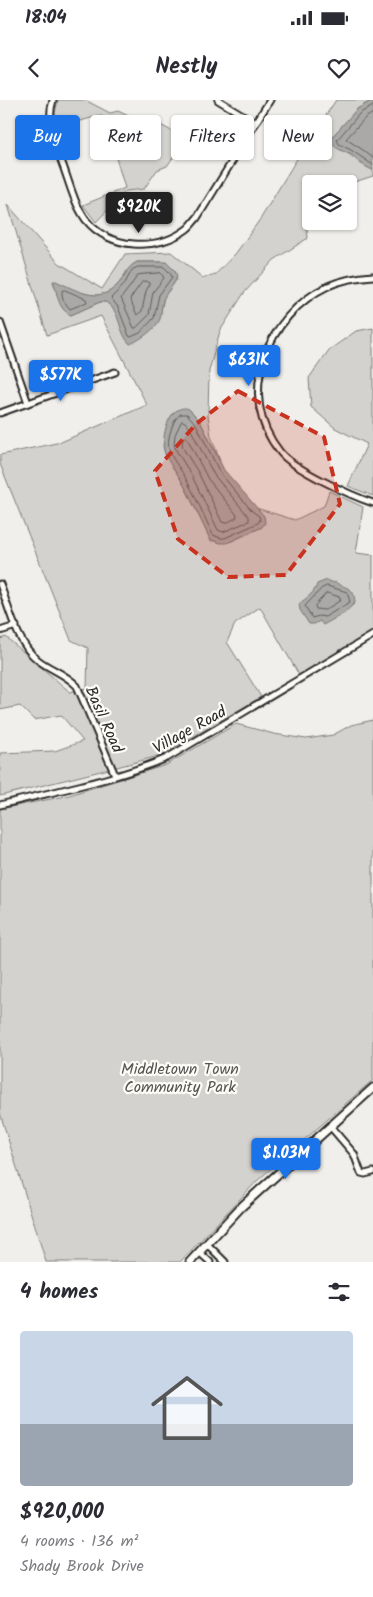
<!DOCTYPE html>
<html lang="en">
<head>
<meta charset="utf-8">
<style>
  body { margin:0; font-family:Kalam,sans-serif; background:#f7f7f7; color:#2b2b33; height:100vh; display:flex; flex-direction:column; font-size:19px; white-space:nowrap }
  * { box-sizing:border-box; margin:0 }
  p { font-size:16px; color:#7c7c81 }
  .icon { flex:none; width:28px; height:28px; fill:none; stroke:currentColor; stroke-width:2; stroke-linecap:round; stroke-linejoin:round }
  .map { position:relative; height:1162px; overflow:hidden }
  .side { display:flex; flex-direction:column; background:#fff; flex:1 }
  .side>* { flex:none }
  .guide { position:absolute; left:15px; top:15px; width:344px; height:45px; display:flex; gap:10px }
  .tools { position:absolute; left:302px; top:75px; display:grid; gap:10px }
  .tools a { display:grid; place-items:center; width:55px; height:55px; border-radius:5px; background:#fff; box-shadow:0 1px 4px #0004; font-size:25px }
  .price { position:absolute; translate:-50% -42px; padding:0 11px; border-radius:5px; background:#1a73e8; color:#fff; font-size:16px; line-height:32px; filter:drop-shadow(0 1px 2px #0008) }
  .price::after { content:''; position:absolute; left:50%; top:30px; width:15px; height:11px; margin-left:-8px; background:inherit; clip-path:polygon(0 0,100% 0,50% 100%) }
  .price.selected { background:#222; color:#fff }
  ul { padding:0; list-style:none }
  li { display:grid; align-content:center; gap:10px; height:265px; padding:0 20px }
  li span { display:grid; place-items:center; height:155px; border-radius:5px; color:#555 }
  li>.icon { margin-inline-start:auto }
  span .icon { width:90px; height:90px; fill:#fffc; stroke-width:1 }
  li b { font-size:21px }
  h2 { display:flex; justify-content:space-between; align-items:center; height:60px; padding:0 20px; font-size:21px }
  .chip { padding:0 18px; border-radius:5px; background:#fff; box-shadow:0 1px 4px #0004; font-size:18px; line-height:45px }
  .chip.selected { background:#1a73e8; color:#fff }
  .status { display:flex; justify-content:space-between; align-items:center; height:35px; padding:0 25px; background:#fff; direction:ltr }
  .status svg { height:14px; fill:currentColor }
  header { display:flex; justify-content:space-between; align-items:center; height:65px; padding:0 20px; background:#fff; font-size:22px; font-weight:700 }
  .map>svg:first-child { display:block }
  .green { fill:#d3d2cf; stroke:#7f7e7d; fill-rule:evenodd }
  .water { fill:#aaa9a7; stroke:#777775 }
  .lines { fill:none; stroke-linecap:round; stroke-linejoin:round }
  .shore { stroke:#5e5d5d; stroke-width:1 }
  .minor-casing { stroke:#2b2b2b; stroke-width:9 }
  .secondary-casing { stroke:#2b2b2b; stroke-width:11 }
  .minor { stroke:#fdfcf7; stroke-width:5 }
  .secondary { stroke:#fdfcf7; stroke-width:7 }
  .marked { fill:#c8321e; fill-opacity:0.2; stroke:#c8321e; stroke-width:4; stroke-dasharray:10 6; stroke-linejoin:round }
  .labels { text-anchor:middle; stroke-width:4.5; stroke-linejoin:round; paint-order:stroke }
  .street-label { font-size:16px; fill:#2b2b2b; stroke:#fdfcf7 }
  .park-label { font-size:16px; fill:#555554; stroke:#fdfcf7 }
</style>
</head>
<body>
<div class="status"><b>18:04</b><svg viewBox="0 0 49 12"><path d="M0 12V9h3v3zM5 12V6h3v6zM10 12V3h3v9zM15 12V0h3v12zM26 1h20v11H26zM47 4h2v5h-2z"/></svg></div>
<header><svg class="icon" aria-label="back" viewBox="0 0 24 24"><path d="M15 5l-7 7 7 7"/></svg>Nestly<svg class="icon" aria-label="heart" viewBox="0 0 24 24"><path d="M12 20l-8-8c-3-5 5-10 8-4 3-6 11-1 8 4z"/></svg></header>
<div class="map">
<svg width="373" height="1162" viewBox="0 0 373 1162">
  <rect width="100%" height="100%" fill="#f0efeb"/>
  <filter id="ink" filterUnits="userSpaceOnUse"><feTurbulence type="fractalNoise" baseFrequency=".02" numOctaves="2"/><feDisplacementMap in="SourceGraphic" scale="10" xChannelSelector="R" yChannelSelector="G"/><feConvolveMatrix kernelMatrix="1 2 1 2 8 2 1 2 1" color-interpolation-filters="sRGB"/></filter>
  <g filter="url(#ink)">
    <g class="green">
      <polygon points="58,0 85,0 110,13 118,11 147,25 155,22 179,35 184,42 167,66 157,70 144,89 126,91 96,122 83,105 125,88 114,51 102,16 91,18 57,28 55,13"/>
      <path d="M336,0H372L357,9L332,37V40L344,52L349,54L361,64L373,70V76L348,84H311V95L303,98L308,138L274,160L244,193L220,231L209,271L208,315L211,336L220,361L200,321L190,310L173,313L166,328L163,346L165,354L182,381L211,441H232L262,427L259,410L256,408L295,420L324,406L329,391L363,407L356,453L373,455V531L299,575L260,507L235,524L227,542L261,597L162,655L117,667L0,696V653L55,651L83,641L61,615L34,620L20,606L0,610V539L6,537L70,592L87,588L88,548L71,540L0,364V355L61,342L147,305L101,216L47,235L8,105L59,163L102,189L125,154L171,152L203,178L215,175L236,153L261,118L298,57ZM137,162H163L177,179L164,197L159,220L143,237L106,202H100L71,215C58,209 58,193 53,182C76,190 101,206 119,183C127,174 126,168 137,162Z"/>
      <polygon points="373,228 373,396 348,386 367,344 335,328 311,307 309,278 329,250 356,231"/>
      <polygon points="373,620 373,980 258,1080 180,1162 46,1162 0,1013 0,709 66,696 166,665 236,624 274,634 306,639 333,635 351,625"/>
    </g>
    <g class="water">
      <path d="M373,0V70C363,67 359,59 350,54C343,51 338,50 332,44V37L357,9Z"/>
      <path d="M137,162H166L175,171L177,176C175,184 169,189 165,196C161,202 162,212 160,219C156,229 140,240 130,244C118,233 121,211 106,202H100L71,215C57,209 58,193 53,181H56C78,191 101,206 120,182C127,173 126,168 137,162Z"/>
      <path d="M187,308L190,310L200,321L224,370L264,416L265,423L262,427L227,443H220L210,439C200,419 192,399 181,380C176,371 168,363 165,353C161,342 166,313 180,309C180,308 186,308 187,308Z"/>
      <path d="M327,480L334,483L335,482C347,490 354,485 355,503L343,514L323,525L320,521L314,524H309L300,510L299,504C306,498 315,493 317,484Z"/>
    </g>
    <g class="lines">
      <g class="shore">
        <polyline points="373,6 360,13 337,40 339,44 351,50 373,65"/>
        <polyline points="373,13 365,18 346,39 363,50 373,58"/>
        <polygon points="138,167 164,167 170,173 172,177 159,195 154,218 140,233 131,237 129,236 118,207 111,198 124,185 132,170"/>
        <polygon points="161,173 164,178 153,192 149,215 136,228 134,228 121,198 129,188 138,175"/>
        <polygon points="147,181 150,184 146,191 142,211 137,215 130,199 142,182"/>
        <polygon points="65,190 86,199 87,202 70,209 63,200 62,195 62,191"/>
        <path d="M181,314H187L196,324L220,373L252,411L259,416L260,420L258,423L225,438H221L213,435C204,416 196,397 186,379C176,360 163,353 171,330C173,323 176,317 181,314Z"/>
        <polygon points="182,321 185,322 190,328 214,375 249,417 249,421 223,432 218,430 192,376 176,350 174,345 175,335"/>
        <polygon points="185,337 187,338 208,379 237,415 236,418 226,423 222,422 198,372 184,350 182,344 183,338"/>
        <polygon points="327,486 347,492 350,502 325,517 319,516 312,518 305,506 321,489"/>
        <polygon points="327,493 340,497 341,500 325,510 316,509 315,506"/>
      </g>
      <defs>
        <g id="minor">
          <path d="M53,0C46,22 55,43 62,63C69,81 74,104 86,120C109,149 157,152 187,129C191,126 193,122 197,118L270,0"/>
          <polyline points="218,0 256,23"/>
          <path d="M373,176C358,177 342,180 328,186C267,215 234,295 280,352C293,369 352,396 373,403"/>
          <polyline points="0,222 28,303"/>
          <polyline points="0,313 115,272"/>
          <path d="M0,484C9,508 17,544 38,560C51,570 66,574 77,586L115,675"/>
          <polyline points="0,531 16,526"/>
          <path d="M0,705C55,691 115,680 167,658L373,535"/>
          <polyline points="330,1026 354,1054 361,1073 365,1074 373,1072"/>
          <polyline points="207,1144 225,1162"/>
          <polyline points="199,1152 210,1162"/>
        </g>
        <polyline id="secondary" points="190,1162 240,1108 373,988"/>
      </defs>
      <use href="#minor" class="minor-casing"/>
      <use href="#secondary" class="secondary-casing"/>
      <use href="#minor" class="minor"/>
      <use href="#secondary" class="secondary"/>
    </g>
  </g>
  <path class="marked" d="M238,291L324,337L340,404L286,475L228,477L178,439L155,371L196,324Z"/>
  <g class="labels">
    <g class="street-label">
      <text transform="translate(105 619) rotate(66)" y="6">Basil Road</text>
      <text transform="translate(189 629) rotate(-29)" y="6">Village Road</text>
    </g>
    <g class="park-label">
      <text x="180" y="974">Middletown Town<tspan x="180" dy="18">Community Park</tspan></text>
    </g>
  </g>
</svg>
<div class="tools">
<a><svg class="icon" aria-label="layers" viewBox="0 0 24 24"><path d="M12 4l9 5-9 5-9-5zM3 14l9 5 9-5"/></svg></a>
</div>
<b class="price selected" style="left:139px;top:134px">$920K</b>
<b class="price" style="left:249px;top:287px">$631K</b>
<b class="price" style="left:61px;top:302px">$577K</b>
<b class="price" style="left:286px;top:1080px">$1.03M</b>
<div class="guide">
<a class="chip selected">Buy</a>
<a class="chip">Rent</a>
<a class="chip">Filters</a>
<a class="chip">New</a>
</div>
</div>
<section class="side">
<h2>4 homes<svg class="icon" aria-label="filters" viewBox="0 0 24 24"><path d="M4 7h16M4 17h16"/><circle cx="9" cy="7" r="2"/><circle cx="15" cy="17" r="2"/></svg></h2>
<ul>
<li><span style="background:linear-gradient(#c9d6e8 60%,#9aa5b1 0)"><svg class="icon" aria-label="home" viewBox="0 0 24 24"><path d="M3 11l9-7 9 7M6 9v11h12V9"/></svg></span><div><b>$920,000</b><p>4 rooms · 136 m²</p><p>Shady Brook Drive</p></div></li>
</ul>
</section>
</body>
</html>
